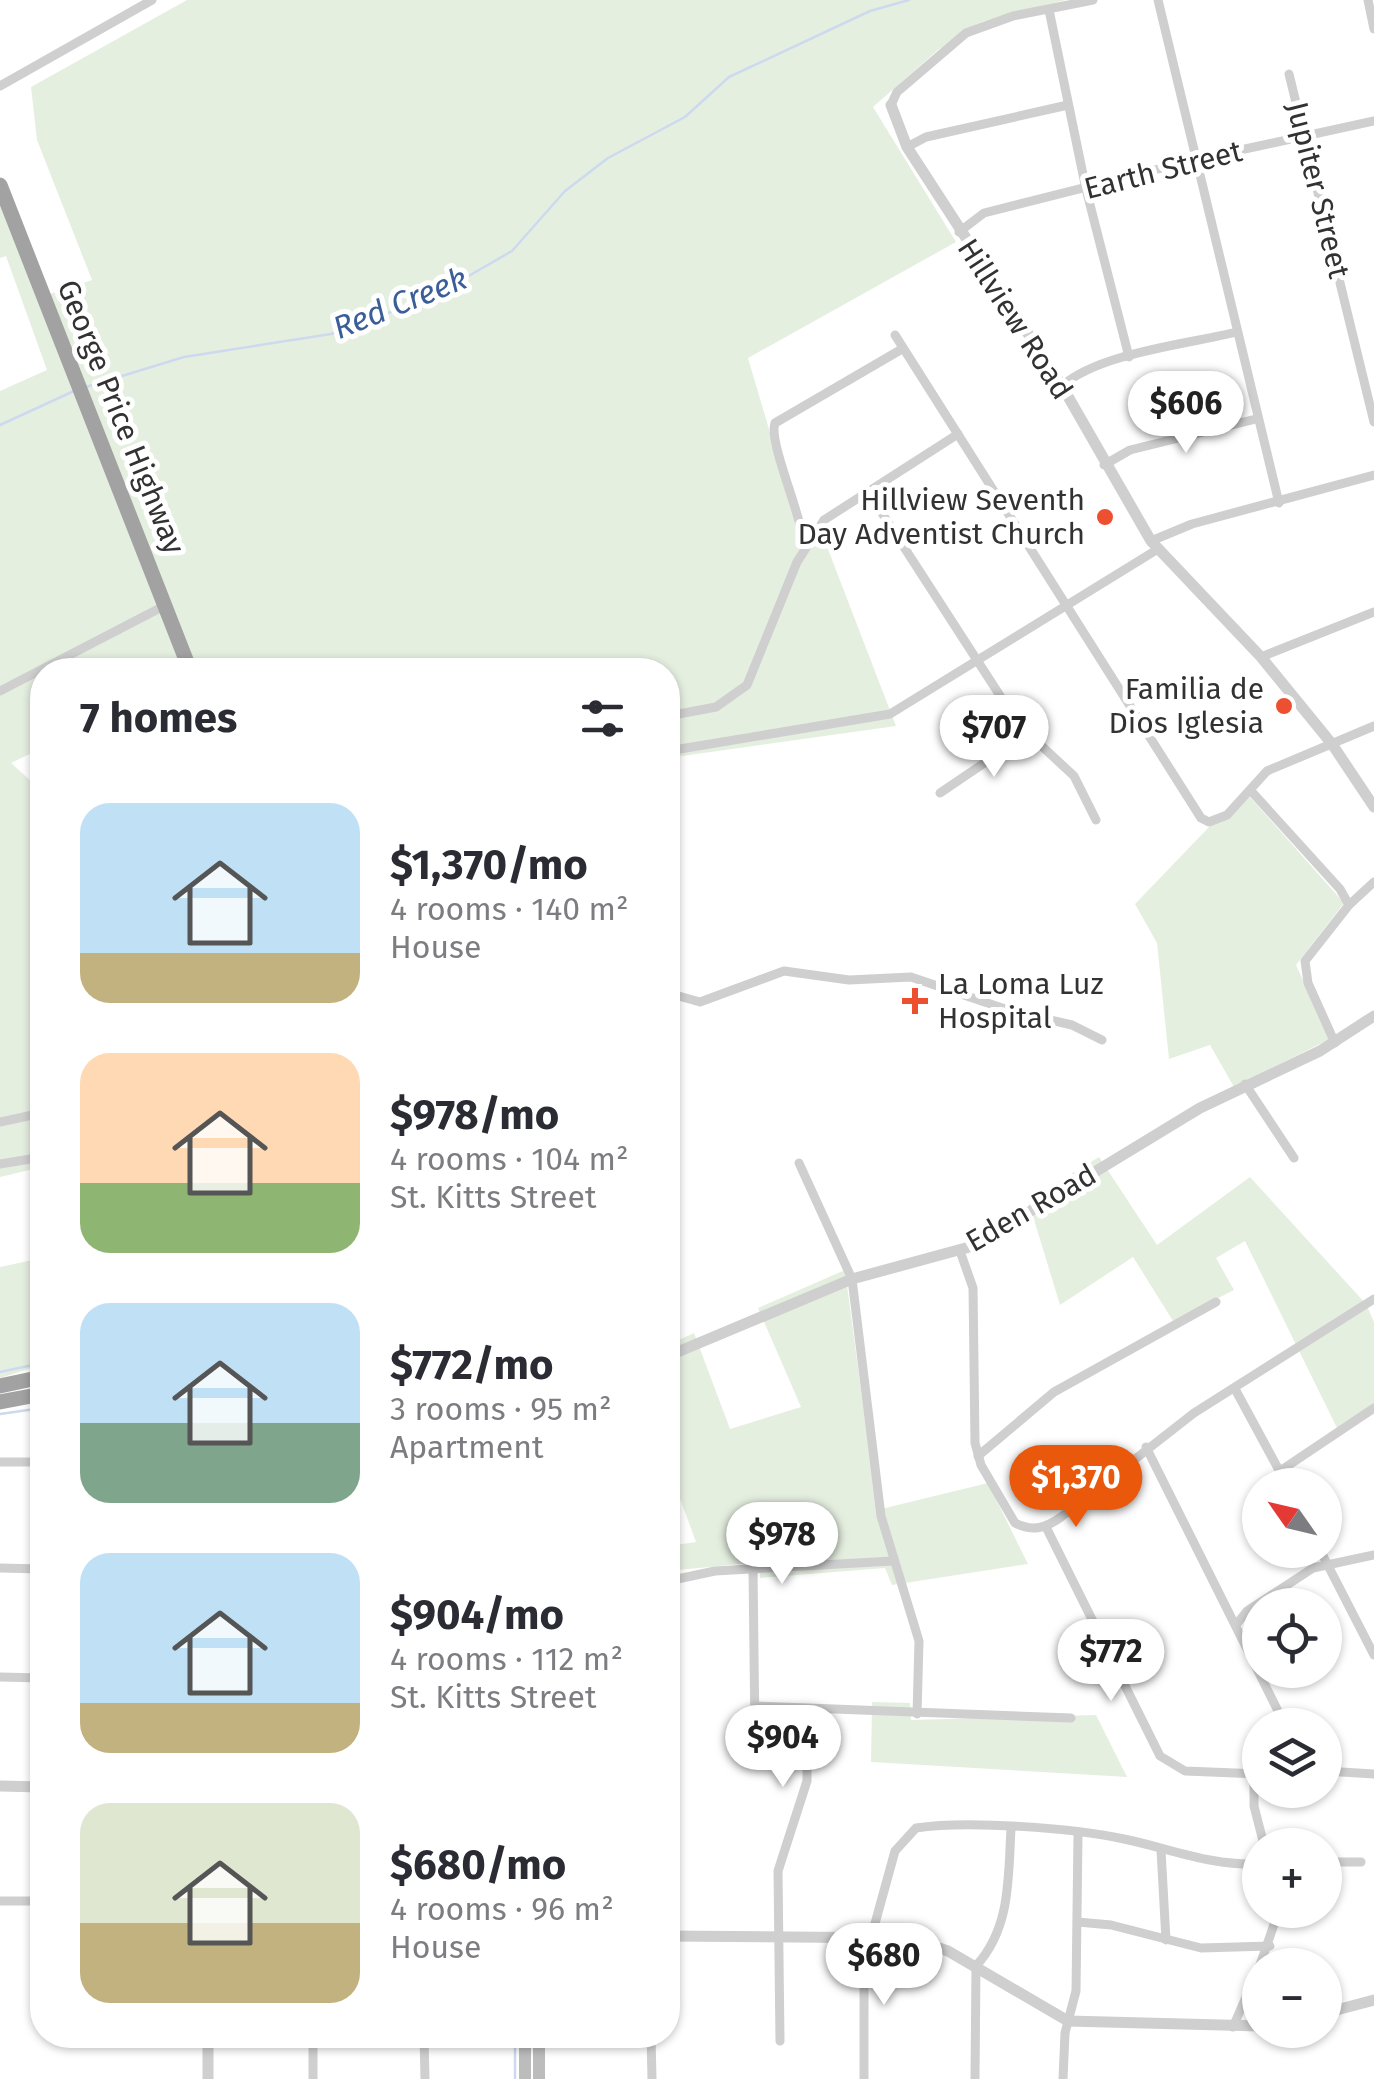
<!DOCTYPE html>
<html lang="en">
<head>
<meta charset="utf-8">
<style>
  body { margin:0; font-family:"Fira Sans",sans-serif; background:#f2f2f3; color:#2b2b33; height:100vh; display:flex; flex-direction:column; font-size:38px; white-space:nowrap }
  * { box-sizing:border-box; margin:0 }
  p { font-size:32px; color:#7c7c81 }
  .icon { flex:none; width:55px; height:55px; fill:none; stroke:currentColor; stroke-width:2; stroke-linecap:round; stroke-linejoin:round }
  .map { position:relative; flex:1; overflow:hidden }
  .panel { position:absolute; left:30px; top:658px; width:650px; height:1390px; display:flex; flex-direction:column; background:#fff; border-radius:40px; box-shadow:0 2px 8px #0004 }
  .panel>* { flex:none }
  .needle { width:65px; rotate:304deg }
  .tools { position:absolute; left:1242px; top:1468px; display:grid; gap:20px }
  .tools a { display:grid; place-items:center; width:100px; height:100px; border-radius:50%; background:#fff; box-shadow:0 2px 8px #0004; font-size:50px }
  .price { position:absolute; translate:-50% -85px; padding:0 22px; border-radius:35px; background:#fff; color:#222; font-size:32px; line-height:65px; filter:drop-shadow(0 2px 5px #0008) }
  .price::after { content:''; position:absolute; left:50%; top:60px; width:30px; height:22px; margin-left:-15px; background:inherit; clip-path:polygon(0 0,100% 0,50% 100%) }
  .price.selected { background:#ea580c; color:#fff }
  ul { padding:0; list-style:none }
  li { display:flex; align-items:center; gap:30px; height:250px; padding:0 50px }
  li span { display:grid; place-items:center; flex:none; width:280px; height:200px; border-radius:30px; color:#555 }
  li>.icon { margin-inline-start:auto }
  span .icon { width:120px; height:120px; fill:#fffc; stroke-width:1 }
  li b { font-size:42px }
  h2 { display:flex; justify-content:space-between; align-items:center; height:120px; padding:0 50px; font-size:42px }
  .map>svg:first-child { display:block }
  .green { fill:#e5efe0 }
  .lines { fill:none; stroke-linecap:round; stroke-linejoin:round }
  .stream { stroke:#cdd9ef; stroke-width:2.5 }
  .minor { stroke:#cfcfcf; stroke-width:9 }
  .tertiary { stroke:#cfcfcf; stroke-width:11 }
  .secondary { stroke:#bcbcbc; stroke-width:12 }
  .trunk { stroke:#a2a2a2; stroke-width:15 }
  .poi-dot { fill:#ed4f31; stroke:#fff; stroke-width:4 }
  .labels { text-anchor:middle; stroke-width:10; stroke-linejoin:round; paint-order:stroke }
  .street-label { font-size:30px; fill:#323232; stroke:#fff }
  .poi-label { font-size:30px; fill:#323232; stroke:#fff; text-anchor:end }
  .water-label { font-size:32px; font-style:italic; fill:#3b5e99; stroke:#fff }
</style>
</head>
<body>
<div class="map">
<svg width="1374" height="2079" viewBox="0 0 1374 2079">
  <rect width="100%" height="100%" fill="#fff"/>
  <g class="green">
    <polygon points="187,0 1066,0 982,22 938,50 873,107 956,242 748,358 804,548 821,531 896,726 668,758 668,670 197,670 47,295 92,280 37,140 31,87"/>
    <polygon points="0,202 182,670 42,670 42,748 11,763 42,791 42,1167 0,1177 0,391 47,370 6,256 0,258"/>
    <polygon points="1250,797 1344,903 1296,965 1330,1039 1234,1087 1210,1045 1169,1059 1157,943 1135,904 1209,827"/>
    <polygon points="1099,1157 1157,1245 1250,1177 1366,1304 1374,1322 1374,1407 1339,1432 1245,1241 1216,1258 1234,1290 1173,1321 1133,1257 1060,1305 1028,1200"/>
    <polygon points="42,1258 42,1365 0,1378 0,1267"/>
    <polygon points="845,1270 877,1510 988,1483 1028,1564 892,1585 885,1568 760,1578 761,1562 668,1571 668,1546 696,1542 668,1466 668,1345 694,1333 730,1429 801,1407 758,1308"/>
    <polygon points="872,1702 910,1703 911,1720 1096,1715 1127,1777 871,1762"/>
  </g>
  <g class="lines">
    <g class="stream">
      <polyline points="86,387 184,357 331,334 434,296 512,251 565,191 608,158 685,117 729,77 870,11 909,0"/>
      <polyline points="0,425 74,391"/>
      <polyline points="0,1372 42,1363"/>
      <polyline points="0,1414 42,1408"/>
      <polyline points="515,2079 515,2035"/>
    </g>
    <g class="minor">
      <polyline points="1158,0 1279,503"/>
      <polyline points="1368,0 1374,29"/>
      <polyline points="1049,10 1086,189 1129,357"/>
      <polyline points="1289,74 1374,422"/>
      <polyline points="0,86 152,0"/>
      <polyline points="891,105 897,92 966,33 1013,16 1093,0"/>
      <polyline points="907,147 926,137 1068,105"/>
      <polyline points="959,232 984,213 1194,160 1374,121"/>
      <polyline points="895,335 1201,818 1209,822 1227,815 1267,771 1374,726"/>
      <path d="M1062,386C1099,353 1188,344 1237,332"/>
      <polyline points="1104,465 1130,450 1256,419"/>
      <polyline points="869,493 1019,725 1074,776 1096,820"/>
      <polyline points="1151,541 1192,524 1374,475"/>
      <path d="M804,545C802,515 768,442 775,423L902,349"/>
      <polyline points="1261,657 1374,612"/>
      <polyline points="0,691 164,606"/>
      <polyline points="668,716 716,707 747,685 797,562 824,520 958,434"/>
      <polyline points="668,751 890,714 1158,549"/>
      <polyline points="1252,792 1340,889 1349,905"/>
      <polyline points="940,793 1027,734"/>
      <polyline points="668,993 700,1002 784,971 849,980 911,977 1008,1010 1072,1025 1102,1040"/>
      <polyline points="1335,1043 1308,983 1305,961 1349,905 1374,882"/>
      <polyline points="1245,1084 1294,1158"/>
      <polyline points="0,1122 42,1113"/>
      <polyline points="799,1163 852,1279 881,1516 919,1641 917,1714"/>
      <polyline points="0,1164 42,1157"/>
      <path d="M960,1251L973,1288L975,1443L981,1465L1015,1523C1033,1532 1046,1528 1061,1517L1194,1413L1374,1299"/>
      <polyline points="1235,1389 1287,1485"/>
      <polyline points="1146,1447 1285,1725"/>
      <polyline points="978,1456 1054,1392 1216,1302"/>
      <polyline points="0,1462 42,1462"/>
      <polyline points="1280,1471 1374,1408"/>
      <polyline points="1046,1527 1160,1756 1185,1771 1260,1774"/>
      <polyline points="1320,1550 1374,1655"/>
      <polyline points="0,1568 42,1569"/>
      <polyline points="753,1569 755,1736 760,1747 788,1752 807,1765 807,1781 778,1871 780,2041"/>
      <polyline points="668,1581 715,1571 893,1561"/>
      <polyline points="1236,1625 1247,1611 1313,1568 1374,1555"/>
      <polyline points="0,1677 42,1678"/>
      <polyline points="755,1706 1071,1718"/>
      <polyline points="1325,1771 1374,1774"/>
      <polyline points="1254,1775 1254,1806 1264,1845"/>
      <polyline points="1161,1850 1166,1940"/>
      <polyline points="1325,1862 1361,1862"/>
      <polyline points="0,1901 42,1901"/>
      <polyline points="1078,1922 1111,1925 1201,1948 1270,1946"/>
      <path d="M871,1938L895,1851L916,1828C967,1820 1073,1828 1124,1839C1172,1849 1210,1866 1260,1864"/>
      <polyline points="1260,1965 1279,1910"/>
      <polyline points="1233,2027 1260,1965"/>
      <polyline points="313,2035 313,2079"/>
      <polyline points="424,2035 425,2079"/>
      <polyline points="651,2035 652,2079"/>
      <polyline points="864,2079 864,1937"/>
      <path d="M975,2079L976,1966C1011,1928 1008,1878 1011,1829"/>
      <polyline points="1063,2079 1065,2033 1076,1991 1078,1834"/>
    </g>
    <g class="tertiary">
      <polyline points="891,105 907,147 1062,386 1151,541 1261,657 1332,744 1374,807"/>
      <polyline points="668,1356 852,1279 973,1246 1200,1108 1320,1051 1374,1016"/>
      <polyline points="0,1786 42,1787"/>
      <polyline points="668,1936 909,1938 948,1951 1068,2021 1260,2026"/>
      <polyline points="1325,2013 1374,2000"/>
      <polyline points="208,2079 208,2035"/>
    </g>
    <g class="secondary">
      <polyline points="525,2079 525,2035"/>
      <polyline points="539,2079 539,2035"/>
    </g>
    <g class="trunk">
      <polyline points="0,185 190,670"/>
      <polyline points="0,1386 42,1377"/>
      <polyline points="0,1402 42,1394"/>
    </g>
  </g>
  <g class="poi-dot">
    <circle cx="1105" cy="517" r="10"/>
    <circle cx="1284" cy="706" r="10"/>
    <path d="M910 986h10v10h10v10h-10v10h-10v-10h-10v-10h10z"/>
  </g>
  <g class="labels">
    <g class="street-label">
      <text transform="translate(1163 170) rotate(-14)" y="10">Earth Street</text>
      <text transform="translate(1318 190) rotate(76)" y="10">Jupiter Street</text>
      <text transform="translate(1015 319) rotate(57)" y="10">Hillview Road</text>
      <text transform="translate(121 417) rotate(68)" y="10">George Price Highway</text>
      <text transform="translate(1031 1208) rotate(-30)" y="10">Eden Road</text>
    </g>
    <g class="poi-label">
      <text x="1085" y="510">Hillview Seventh<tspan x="1085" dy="34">Day Adventist Church</tspan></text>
      <text x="1264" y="699">Familia de<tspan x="1264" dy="34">Dios Iglesia</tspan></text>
      <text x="938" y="994" text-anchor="start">La Loma Luz<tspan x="938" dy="34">Hospital</tspan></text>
    </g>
    <g class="water-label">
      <text transform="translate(400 303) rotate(-22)" y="11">Red Creek</text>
    </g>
  </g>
</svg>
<div class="tools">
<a><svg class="needle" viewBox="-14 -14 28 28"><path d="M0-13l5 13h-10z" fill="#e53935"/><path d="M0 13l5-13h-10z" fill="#7c7c81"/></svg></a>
<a><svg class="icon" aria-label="locate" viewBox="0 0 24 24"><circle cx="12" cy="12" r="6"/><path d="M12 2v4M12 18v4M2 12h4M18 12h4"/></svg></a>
<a><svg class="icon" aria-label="layers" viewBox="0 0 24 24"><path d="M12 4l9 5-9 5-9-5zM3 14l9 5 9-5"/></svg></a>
<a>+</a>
<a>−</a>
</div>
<b class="price" style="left:1186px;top:456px">$606</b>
<b class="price" style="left:994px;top:780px">$707</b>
<b class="price selected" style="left:1076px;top:1530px">$1,370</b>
<b class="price" style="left:782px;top:1587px">$978</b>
<b class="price" style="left:1111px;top:1704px">$772</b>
<b class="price" style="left:783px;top:1790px">$904</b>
<b class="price" style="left:884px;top:2008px">$680</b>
<section class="panel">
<h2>7 homes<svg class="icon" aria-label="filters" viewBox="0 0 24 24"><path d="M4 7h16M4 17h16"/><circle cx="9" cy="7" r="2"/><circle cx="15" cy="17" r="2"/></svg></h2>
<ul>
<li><span style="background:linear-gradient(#bfe0f5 75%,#c2b280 0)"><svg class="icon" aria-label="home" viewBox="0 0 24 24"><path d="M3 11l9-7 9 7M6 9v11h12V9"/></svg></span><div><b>$1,370/mo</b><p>4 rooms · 140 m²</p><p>House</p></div></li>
<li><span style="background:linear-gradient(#ffd9b3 65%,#8fb573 0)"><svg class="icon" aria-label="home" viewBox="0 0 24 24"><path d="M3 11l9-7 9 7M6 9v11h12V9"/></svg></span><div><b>$978/mo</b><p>4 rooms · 104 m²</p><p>St. Kitts Street</p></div></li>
<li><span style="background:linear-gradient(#bfe0f5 60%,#7fa58c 0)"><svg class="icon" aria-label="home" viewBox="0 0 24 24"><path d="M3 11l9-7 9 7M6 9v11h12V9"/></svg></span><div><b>$772/mo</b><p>3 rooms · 95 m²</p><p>Apartment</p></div></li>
<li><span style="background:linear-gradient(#bfe0f5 75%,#c2b280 0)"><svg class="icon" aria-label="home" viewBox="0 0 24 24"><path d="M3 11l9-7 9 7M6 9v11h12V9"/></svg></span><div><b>$904/mo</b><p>4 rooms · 112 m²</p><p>St. Kitts Street</p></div></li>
<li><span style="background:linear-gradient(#dfe7d0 60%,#c2b280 0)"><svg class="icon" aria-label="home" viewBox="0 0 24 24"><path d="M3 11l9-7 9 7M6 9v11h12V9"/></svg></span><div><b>$680/mo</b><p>4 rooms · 96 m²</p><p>House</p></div></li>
</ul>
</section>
</div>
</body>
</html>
